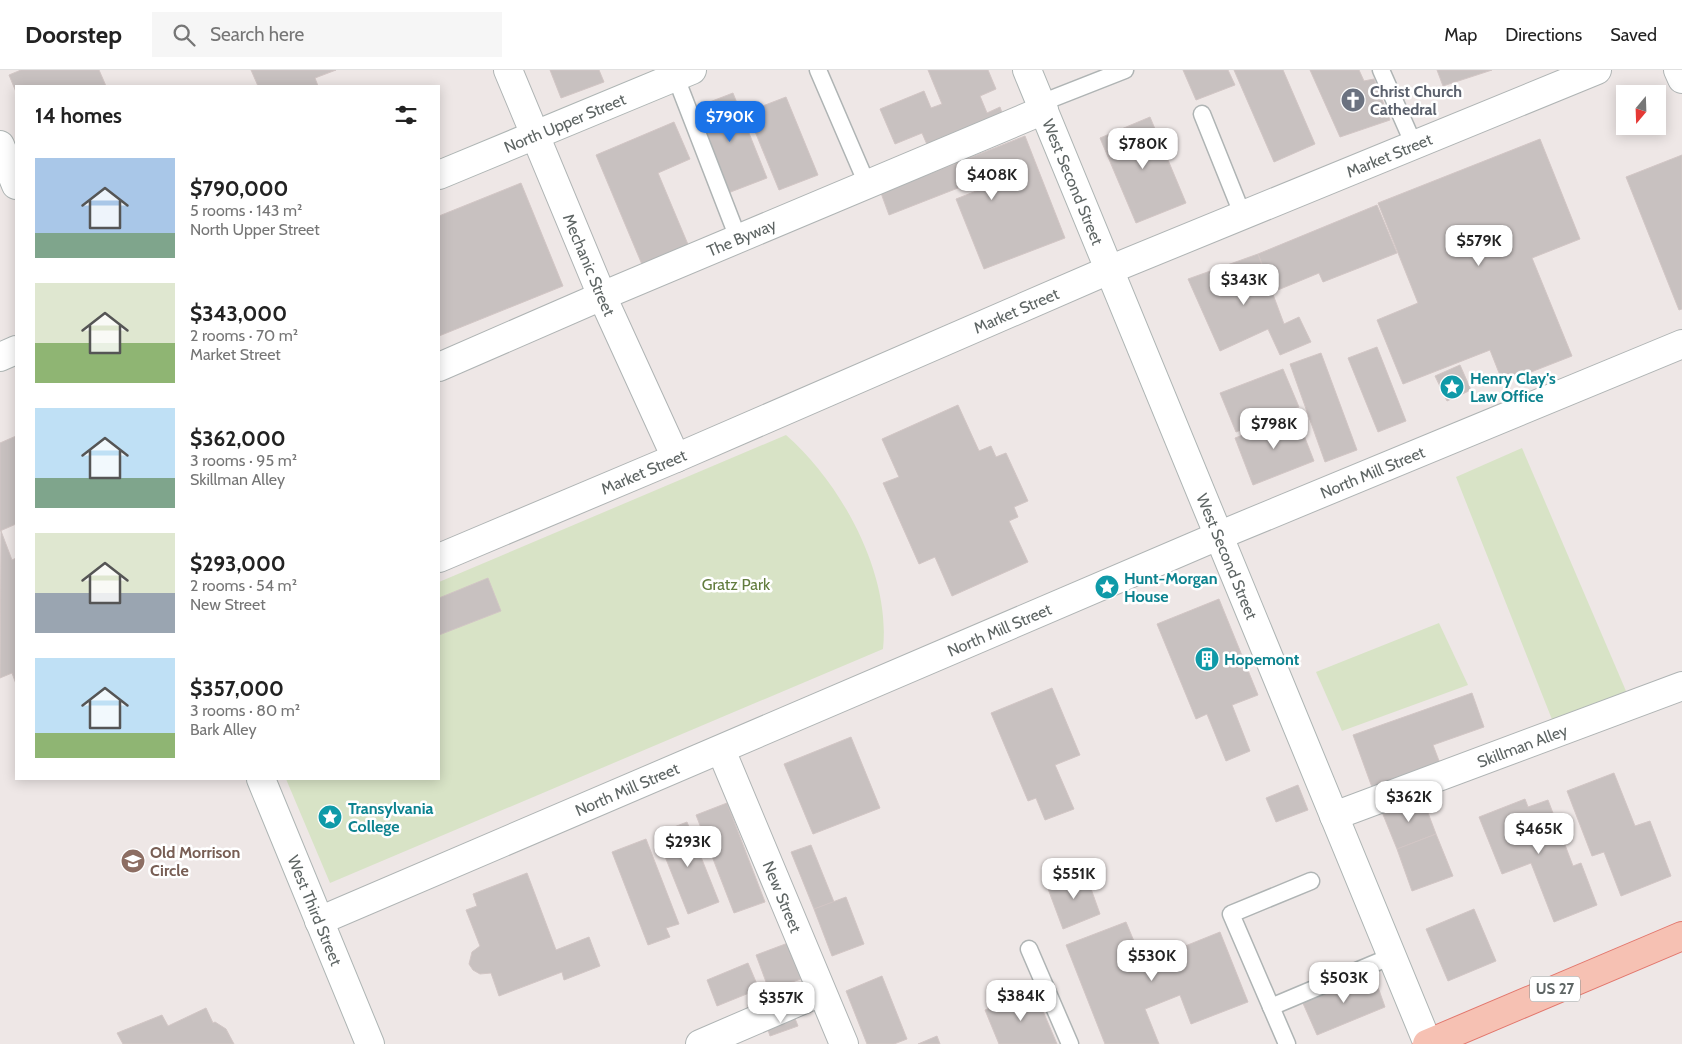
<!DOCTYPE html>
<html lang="en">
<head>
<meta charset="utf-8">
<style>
  body { margin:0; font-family:Cabin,sans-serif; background:#f6f6f6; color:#222; height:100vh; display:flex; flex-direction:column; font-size:19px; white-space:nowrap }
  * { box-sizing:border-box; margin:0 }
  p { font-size:16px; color:#767676 }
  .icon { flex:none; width:28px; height:28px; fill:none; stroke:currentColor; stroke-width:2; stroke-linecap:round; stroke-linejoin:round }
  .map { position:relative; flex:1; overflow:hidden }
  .details { position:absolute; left:15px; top:15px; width:425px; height:695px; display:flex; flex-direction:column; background:#fff; border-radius:0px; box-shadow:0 2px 12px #0003 }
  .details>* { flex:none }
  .needle { width:32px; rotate:199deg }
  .controls { position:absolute; left:1616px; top:15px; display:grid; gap:10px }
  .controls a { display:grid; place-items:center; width:50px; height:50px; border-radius:0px; background:#fff; box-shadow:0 2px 12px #0003; font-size:25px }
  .price { position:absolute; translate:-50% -42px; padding:0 11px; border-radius:10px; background:#fff; color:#222; font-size:16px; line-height:32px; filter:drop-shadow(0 1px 2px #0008) }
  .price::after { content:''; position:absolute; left:50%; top:30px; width:15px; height:11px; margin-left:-8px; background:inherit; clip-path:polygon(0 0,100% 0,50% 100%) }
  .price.on { background:#1a73e8; color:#fff }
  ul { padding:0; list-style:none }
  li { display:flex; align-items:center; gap:15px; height:125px; padding:0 20px }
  li span { display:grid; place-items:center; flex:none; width:140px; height:100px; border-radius:0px; color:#555 }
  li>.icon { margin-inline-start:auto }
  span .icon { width:60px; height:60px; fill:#fffc; stroke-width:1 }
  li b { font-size:21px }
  h2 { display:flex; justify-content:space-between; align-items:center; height:60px; padding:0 20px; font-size:21px }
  header { display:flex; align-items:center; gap:30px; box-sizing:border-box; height:70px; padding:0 25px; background:#fff; border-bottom:1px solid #e0e0e0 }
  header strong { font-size:24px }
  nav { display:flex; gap:28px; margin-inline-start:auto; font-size:18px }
  .search { width:350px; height:45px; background:#f6f6f6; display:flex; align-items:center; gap:12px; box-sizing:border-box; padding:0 18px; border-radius:0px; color:#767676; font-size:19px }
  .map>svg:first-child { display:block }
  .green { fill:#d8e3c6 }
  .building { fill:#c8c1c0; stroke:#d2c6c5 }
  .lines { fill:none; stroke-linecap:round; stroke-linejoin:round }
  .lane-casing { stroke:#afb4b4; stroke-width:19 }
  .street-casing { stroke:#afb4b4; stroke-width:30 }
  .secondary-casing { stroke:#aeb5b4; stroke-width:30 }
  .primary-casing { stroke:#e2766c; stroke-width:30 }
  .lane { stroke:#fff; stroke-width:16 }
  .street { stroke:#fff; stroke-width:28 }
  .secondary { stroke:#fff; stroke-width:28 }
  .primary { stroke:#f6c1b3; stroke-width:28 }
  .labels { text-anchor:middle; stroke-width:5; stroke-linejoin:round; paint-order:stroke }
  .shield { fill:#fff; stroke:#8e9392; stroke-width:1 }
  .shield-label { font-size:15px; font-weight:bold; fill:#5e6564 }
  .worship-label { font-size:16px; font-weight:bold; fill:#5b616d; stroke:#fff; text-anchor:start }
  .street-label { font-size:16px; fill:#5e6564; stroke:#fff }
  .culture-label { font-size:16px; font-weight:bold; fill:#0d838f; stroke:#fff; text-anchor:start }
  .park-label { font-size:16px; fill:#627c3e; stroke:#fff }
  .education-label { font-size:16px; font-weight:bold; fill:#785e54; stroke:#fff; text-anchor:start }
</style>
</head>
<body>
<header>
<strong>Doorstep</strong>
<div class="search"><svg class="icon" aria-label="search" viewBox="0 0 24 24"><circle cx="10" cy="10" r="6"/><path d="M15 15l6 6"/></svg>Search here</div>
<nav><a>Map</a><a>Directions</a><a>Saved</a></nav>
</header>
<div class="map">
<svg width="1682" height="974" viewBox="0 0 1682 974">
  <rect width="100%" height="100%" fill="#eee7e6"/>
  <g class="green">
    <path d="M786,365C841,413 891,503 883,579L330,813L286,709H439V512Z"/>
    <polygon points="1522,378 1629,628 1555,657 1456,407"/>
    <polygon points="1439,553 1468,615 1342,661 1316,602"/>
  </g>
  <g class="building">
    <polygon points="21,0 99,0 106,16 16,16 16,22 9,5"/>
    <polygon points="251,0 336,0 315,8 318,16 258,16"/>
    <polygon points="550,0 599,0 604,12 561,28"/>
    <polygon points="928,0 988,0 996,19 980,26 987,43 1000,37 1004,48 929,79 922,63 895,74 880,39 924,21 931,38 942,34"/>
    <polygon points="1183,0 1228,0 1235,15 1196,30"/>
    <polygon points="1234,0 1283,0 1315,74 1274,92"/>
    <polygon points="1310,0 1359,0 1364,11 1374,9 1390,50 1340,67"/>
    <polygon points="1437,0 1492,0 1443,16"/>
    <polygon points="733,23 767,108 728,123 694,38"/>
    <polygon points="786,27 818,105 779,120 747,42"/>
    <polygon points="1150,47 1186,133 1136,153 1100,68"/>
    <polygon points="674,52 690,89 658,103 692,184 646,204 596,85"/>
    <polygon points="1025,66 1065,168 984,199 956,129 984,118 981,109 889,145 881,123"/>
    <polygon points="1540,69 1580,169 1532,188 1572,286 1503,313 1490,280 1403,314 1377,250 1418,233 1378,133"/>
    <polygon points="1682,85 1682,239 1679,240 1626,107"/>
    <polygon points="521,113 563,216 439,266 439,146"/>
    <polygon points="1377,135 1397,183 1323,212 1319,203 1273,222 1258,184"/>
    <polygon points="1258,184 1284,254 1299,247 1311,272 1280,285 1268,259 1220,281 1188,209"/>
    <polygon points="1377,277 1406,351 1378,362 1348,288"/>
    <polygon points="1321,283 1357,380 1325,392 1290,294"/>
    <polygon points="1460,295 1471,320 1447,331 1435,306"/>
    <polygon points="1283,299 1299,337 1236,362 1220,323"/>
    <polygon points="958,335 979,381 991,376 996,387 1006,383 1028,431 1014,437 1018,447 1009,451 1028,492 952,526 935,487 919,494 883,413 899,407 882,369"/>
    <polygon points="1296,345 1314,391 1253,415 1235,368"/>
    <polygon points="16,366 16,454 0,461 0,373"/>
    <polygon points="1,461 12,490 16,488 16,614 12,603 0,608"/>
    <polygon points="488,508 501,541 439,565 439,528"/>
    <polygon points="1219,529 1258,625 1232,635 1250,681 1226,691 1207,644 1196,649 1157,554"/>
    <polygon points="1052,618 1080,685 1055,695 1074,739 1045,750 1036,728 1028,731 991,643"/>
    <polygon points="1472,623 1484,657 1433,675 1441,696 1373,720 1353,665"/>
    <polygon points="851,667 880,738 813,764 784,694"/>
    <polygon points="1614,703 1635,756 1650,751 1671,806 1621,826 1604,782 1592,786 1567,721"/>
    <polygon points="1298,715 1308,740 1276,752 1266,728"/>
    <polygon points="1422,727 1436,764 1397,779 1382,742"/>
    <polygon points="1525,729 1528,737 1548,730 1573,796 1581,793 1597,835 1554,852 1531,793 1502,804 1479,747"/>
    <polygon points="727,733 765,832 734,843 696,745"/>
    <polygon points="687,752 719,832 688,844 656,764"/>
    <polygon points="1436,764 1453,806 1412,821 1397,779"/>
    <polygon points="646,769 679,854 666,858 670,867 648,875 612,782"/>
    <polygon points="811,775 834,832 814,839 791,782"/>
    <polygon points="1085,802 1100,844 1063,859 1047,816"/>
    <polygon points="527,803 556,880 589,867 600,896 564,910 562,902 499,926 491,903 480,904 473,900 469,894 472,882 480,876 466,840 477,836 473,824"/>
    <polygon points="846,827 864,874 832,886 814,839"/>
    <polygon points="1474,839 1496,891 1448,911 1426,859"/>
    <polygon points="1126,852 1143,893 1220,862 1248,932 1191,954 1180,925 1145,939 1159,974 1105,974 1066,875"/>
    <polygon points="788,873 801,909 769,920 756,885"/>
    <polygon points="748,893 759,919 717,936 707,910"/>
    <polygon points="1373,903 1385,937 1317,965 1302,931"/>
    <polygon points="882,906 907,969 894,974 867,974 846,921"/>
    <polygon points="1034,920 1057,974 999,974 985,940"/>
    <polygon points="206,938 213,953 215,952 226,959 234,974 123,974 117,963 162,945 168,956"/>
    <polygon points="792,941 798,956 770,966 765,951"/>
    <polygon points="937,966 940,974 918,974"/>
  </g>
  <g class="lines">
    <defs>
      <g id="lane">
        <polyline points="673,0 738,168"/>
        <polyline points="818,0 867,114"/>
        <polyline points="1381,0 1414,75"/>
        <polyline points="1041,33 1125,0"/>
        <polyline points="1202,44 1243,146"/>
        <polyline points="1029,879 1070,974"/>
        <polyline points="1271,937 1392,886"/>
        <polyline points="1287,974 1231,844 1311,811"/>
      </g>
      <g id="street">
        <path id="s1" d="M508,0L602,226L676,388"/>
        <polyline points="1678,0 1682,9"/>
        <path id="s2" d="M439,297L602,226L1044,40"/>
        <path id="s3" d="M439,488L676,388L1109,200L1597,0"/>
        <path id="s4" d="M721,680L844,974"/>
        <path id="s5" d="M1334,746L1682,616"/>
        <path id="s6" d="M319,851L1218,466L1682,274"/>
        <polyline points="700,974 821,922"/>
      </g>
      <g id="secondary">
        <path id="s7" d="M1027,0L1428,974"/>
        <polyline points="0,75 16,115"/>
        <path id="s8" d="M439,105L692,0"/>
        <polyline points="0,287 16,280"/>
        <path id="s9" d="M261,709L370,974"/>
      </g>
      <polyline id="primary" points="1427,974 1682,866"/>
    </defs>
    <use href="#lane" class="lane-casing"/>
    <use href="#street" class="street-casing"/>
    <use href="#secondary" class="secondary-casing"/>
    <use href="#primary" class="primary-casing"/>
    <use href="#lane" class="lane"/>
    <use href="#street" class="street"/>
    <use href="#secondary" class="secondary"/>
    <use href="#primary" class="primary"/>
  </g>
  <defs>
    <symbol id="church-disc" viewBox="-11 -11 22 22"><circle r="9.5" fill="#6b7280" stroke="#fff"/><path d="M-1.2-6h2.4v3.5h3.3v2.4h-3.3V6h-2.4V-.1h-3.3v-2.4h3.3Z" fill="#fff"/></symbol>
    <symbol id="sight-disc" viewBox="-11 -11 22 22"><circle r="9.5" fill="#0f9aa8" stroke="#fff"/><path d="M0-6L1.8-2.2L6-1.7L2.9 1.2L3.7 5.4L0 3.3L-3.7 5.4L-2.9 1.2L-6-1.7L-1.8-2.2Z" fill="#fff"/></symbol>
    <symbol id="building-disc" viewBox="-11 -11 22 22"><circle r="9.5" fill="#0f9aa8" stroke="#fff"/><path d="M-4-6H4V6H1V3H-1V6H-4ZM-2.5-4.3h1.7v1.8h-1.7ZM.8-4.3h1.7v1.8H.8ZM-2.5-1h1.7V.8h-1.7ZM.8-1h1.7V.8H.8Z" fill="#fff"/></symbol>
    <symbol id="university-disc" viewBox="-11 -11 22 22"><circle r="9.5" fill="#8d6e63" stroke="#fff"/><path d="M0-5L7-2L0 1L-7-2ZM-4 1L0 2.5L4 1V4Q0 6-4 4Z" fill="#fff"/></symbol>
  </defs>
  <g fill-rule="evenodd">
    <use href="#church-disc" x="1339" y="16" width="28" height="28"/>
    <use href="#sight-disc" x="1438" y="303" width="28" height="28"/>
    <use href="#sight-disc" x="1093" y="503" width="28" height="28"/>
    <use href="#building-disc" x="1193" y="575" width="28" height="28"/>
    <use href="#sight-disc" x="316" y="733" width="28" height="28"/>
    <use href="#university-disc" x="119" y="777" width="28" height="28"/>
  </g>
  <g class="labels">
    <rect class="shield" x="1530" y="906.5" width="50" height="25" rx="4"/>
    <g class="shield-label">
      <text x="1555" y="924">US 27</text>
    </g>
    <g class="worship-label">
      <text x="1370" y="27">Christ Church<tspan x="1370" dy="18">Cathedral</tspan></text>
    </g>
    <g class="street-label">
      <text dy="6" stroke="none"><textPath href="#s8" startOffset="136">North Upper Street</textPath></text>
      <text dy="6" stroke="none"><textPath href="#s3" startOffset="1032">Market Street</textPath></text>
      <text dy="6" stroke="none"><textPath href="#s7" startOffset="121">West Second Street</textPath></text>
      <text dy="6" stroke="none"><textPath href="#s2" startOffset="329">The Byway</textPath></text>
      <text dy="6" stroke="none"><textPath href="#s1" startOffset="211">Mechanic Street</textPath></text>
      <text dy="6" stroke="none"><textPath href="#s3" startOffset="628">Market Street</textPath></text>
      <text dy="6" stroke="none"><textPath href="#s3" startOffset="222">Market Street</textPath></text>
      <text dy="6" stroke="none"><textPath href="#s6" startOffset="1145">North Mill Street</textPath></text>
      <text dy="6" stroke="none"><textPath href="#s7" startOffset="526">West Second Street</textPath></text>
      <text dy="6" stroke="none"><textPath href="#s6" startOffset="740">North Mill Street</textPath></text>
      <text dy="6" stroke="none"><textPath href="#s5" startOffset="201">Skillman Alley</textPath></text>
      <text dy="6" stroke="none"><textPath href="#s6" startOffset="335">North Mill Street</textPath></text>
      <text dy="6" stroke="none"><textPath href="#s4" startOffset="159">New Street</textPath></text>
      <text dy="6" stroke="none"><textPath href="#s9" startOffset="142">West Third Street</textPath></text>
    </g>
    <g class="culture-label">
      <text x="1470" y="314">Henry Clay's<tspan x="1470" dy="18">Law Office</tspan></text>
      <text x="1124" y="514">Hunt-Morgan<tspan x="1124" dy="18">House</tspan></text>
      <text x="1224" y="595">Hopemont</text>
      <text x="348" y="744">Transylvania<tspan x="348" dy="18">College</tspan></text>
    </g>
    <g class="park-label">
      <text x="736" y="520">Gratz Park</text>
    </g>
    <g class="education-label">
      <text x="150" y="788">Old Morrison<tspan x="150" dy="18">Circle</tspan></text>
    </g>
  </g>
</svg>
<div class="controls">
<a><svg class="needle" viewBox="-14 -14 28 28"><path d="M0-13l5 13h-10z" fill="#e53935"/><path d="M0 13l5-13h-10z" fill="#767676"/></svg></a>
</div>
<b class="price on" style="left:730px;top:73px">$790K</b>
<b class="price" style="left:1143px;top:100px">$780K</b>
<b class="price" style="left:992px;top:131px">$408K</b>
<b class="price" style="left:1479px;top:197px">$579K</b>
<b class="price" style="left:1244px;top:236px">$343K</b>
<b class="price" style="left:1274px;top:380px">$798K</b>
<b class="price" style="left:1409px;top:753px">$362K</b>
<b class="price" style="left:1539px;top:785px">$465K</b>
<b class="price" style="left:688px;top:798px">$293K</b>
<b class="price" style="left:1074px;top:830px">$551K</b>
<b class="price" style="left:1152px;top:912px">$530K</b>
<b class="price" style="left:1344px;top:934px">$503K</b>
<b class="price" style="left:1021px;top:952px">$384K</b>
<b class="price" style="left:781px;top:954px">$357K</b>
<section class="details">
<h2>14 homes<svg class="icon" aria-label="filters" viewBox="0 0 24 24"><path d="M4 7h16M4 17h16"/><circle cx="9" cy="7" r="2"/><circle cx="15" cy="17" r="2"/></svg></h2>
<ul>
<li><span style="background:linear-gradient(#a9c7e8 75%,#7fa58c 0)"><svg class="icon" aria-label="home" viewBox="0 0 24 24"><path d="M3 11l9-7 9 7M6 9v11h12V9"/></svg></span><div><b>$790,000</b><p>5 rooms · 143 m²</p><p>North Upper Street</p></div></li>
<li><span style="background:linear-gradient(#dfe7d0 60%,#8fb573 0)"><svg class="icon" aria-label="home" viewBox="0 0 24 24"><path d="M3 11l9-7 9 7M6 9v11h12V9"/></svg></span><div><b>$343,000</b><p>2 rooms · 70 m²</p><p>Market Street</p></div></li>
<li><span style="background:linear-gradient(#bfe0f5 70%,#7fa58c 0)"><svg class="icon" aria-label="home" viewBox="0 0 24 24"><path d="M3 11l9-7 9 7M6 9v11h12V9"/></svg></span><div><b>$362,000</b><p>3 rooms · 95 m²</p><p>Skillman Alley</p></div></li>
<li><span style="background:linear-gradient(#dfe7d0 60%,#9aa5b1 0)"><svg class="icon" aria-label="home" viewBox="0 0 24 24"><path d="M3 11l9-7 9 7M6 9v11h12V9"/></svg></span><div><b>$293,000</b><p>2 rooms · 54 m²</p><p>New Street</p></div></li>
<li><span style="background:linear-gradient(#bfe0f5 75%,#8fb573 0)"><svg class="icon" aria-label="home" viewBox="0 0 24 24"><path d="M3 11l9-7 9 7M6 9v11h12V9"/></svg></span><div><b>$357,000</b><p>3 rooms · 80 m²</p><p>Bark Alley</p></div></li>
</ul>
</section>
</div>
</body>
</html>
